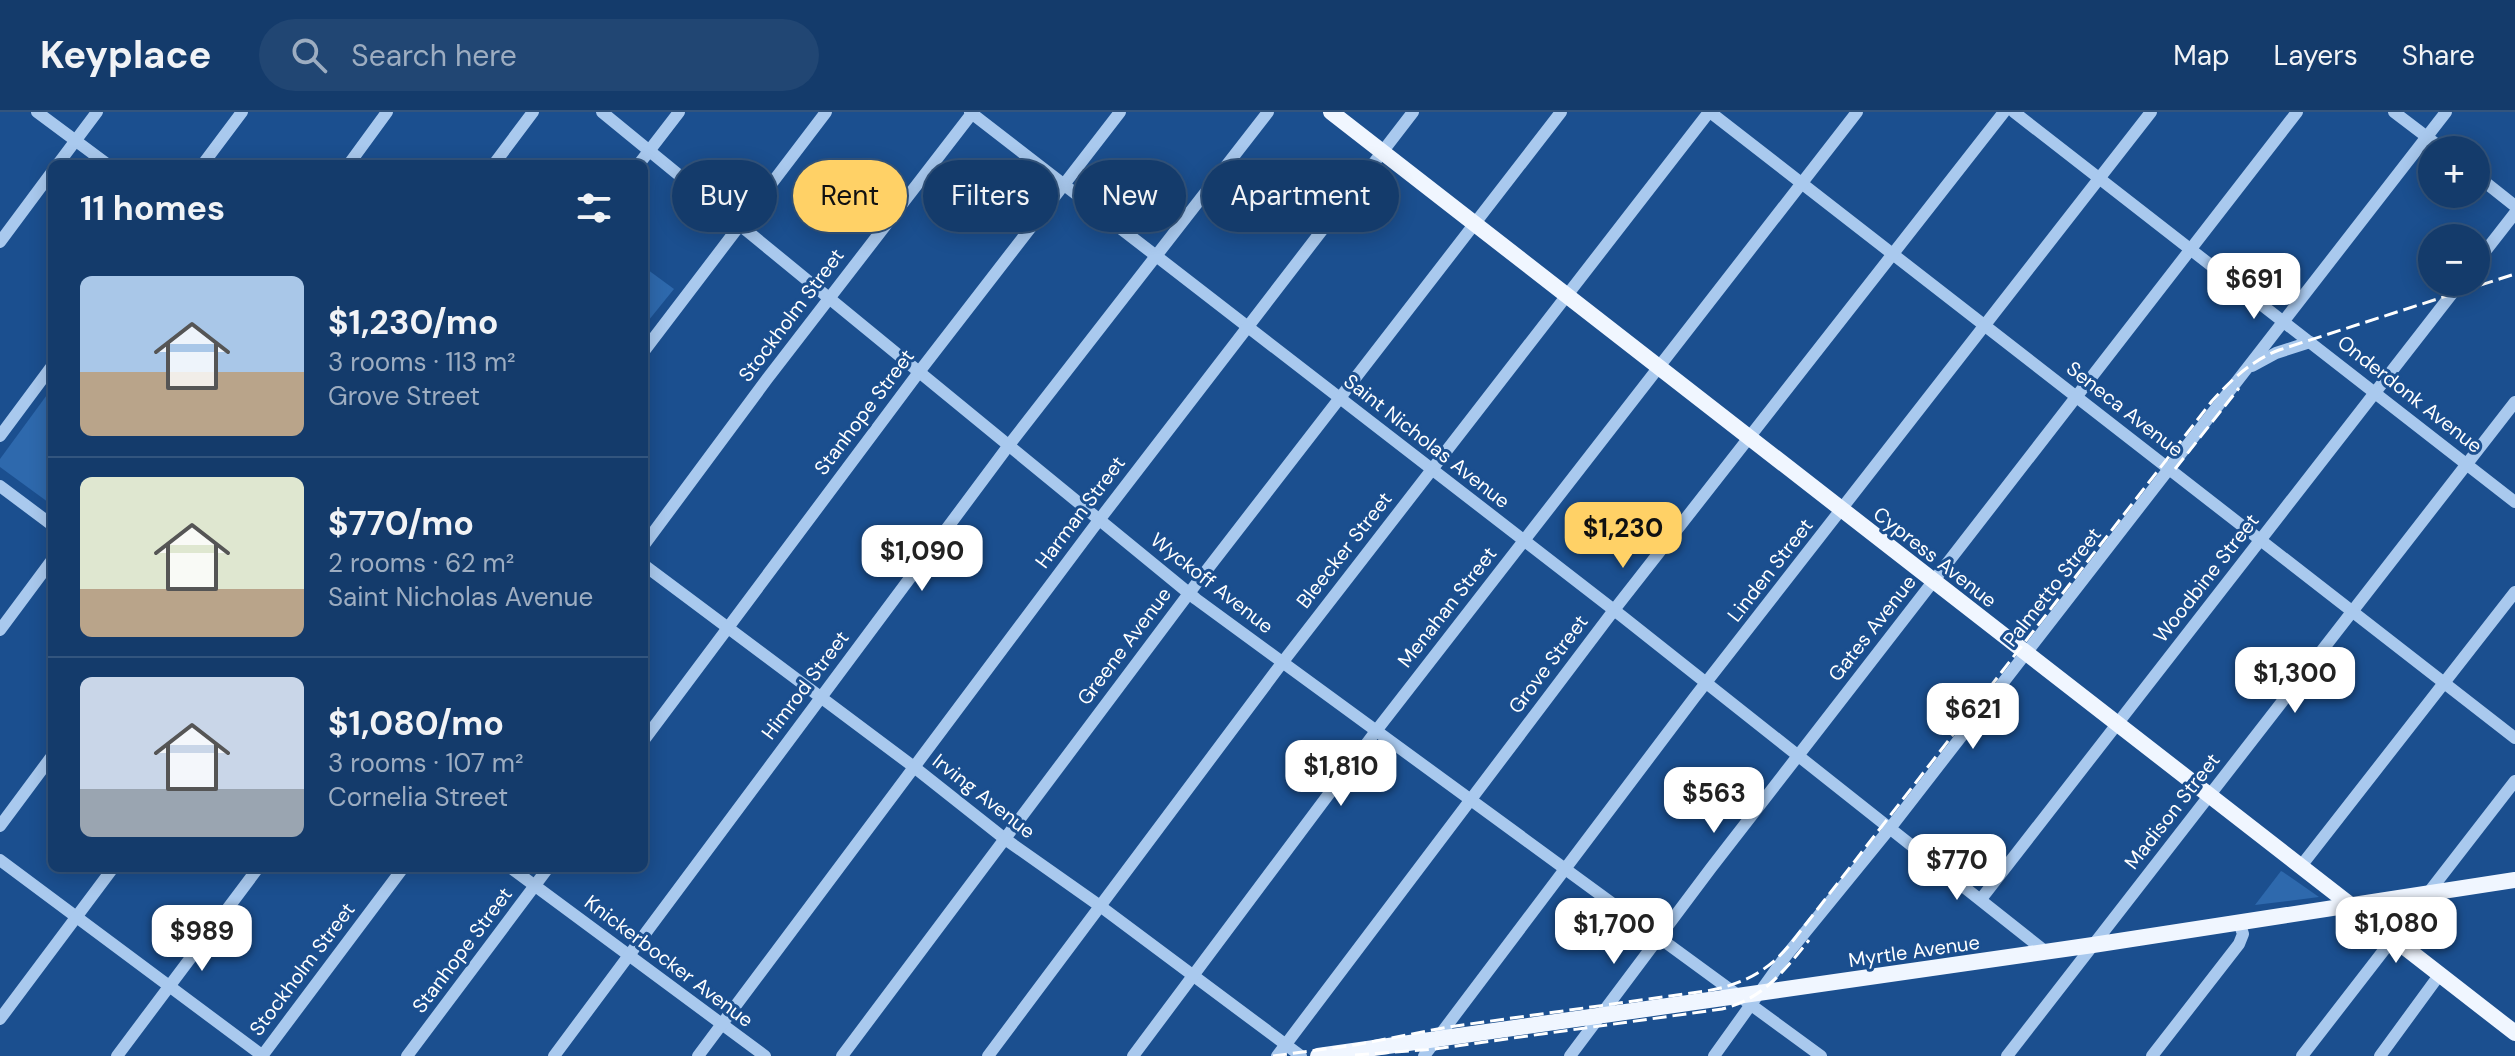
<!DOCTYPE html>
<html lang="en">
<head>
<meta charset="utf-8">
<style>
  body { margin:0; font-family:"DM Sans",sans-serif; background:#214673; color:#f1f3f6; height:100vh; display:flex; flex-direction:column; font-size:30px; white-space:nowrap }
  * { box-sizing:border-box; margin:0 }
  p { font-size:26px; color:#9dadc1 }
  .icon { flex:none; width:44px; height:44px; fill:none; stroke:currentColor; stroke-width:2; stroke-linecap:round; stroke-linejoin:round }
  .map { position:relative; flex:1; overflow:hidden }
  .sheet { position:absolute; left:48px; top:48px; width:600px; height:712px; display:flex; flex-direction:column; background:#143b6b; border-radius:12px; box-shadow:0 4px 20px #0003,0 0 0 2px #33557e }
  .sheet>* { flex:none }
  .guide { position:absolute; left:672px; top:48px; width:760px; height:72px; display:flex; gap:16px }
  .buttons { position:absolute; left:2418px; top:24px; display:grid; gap:16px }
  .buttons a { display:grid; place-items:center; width:72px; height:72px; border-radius:50%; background:#143b6b; box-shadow:0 4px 20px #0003,0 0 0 2px #33557e; font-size:40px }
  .price { position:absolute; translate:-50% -68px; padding:0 18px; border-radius:16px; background:#fff; color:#222; font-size:26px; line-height:52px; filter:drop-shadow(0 2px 4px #0008) }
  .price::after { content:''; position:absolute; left:50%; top:48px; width:24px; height:18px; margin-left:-12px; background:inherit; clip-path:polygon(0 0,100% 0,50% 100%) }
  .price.active { background:#ffd166; color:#111 }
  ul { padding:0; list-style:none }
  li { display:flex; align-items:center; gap:24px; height:200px; padding:0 32px }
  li+li { border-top:2px solid #33557e }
  li span { display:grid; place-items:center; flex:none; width:224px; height:160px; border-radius:12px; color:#555 }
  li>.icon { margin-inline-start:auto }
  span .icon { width:96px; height:96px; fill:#fffc; stroke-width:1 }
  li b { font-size:34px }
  h2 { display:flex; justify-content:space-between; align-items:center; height:96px; padding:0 32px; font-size:34px }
  .chip { padding:0 28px; border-radius:36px; background:#143b6b; box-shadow:0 4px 20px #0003,0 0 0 2px #33557e; font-size:28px; line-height:72px }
  .chip.active { background:#ffd166; color:#111 }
  header { display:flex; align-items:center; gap:48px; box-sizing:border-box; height:112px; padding:0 40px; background:#143b6b; border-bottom:2px solid #33557e }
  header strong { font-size:38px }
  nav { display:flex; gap:44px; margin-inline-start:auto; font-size:28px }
  .search { width:560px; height:72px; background:#214673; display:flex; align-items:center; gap:20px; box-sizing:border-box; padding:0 28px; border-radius:44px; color:#9dadc1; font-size:30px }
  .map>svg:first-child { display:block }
  .green { fill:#2e69ad }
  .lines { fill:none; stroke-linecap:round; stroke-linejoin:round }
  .minor { stroke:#a9c9ee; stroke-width:12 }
  .major { stroke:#f0f6ff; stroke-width:16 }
  .rail { stroke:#fff; stroke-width:3; stroke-dasharray:14 6; stroke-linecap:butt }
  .labels { text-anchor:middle; stroke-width:6; stroke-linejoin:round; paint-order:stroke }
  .street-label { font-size:20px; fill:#fff; stroke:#1b4f8f }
</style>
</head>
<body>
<header>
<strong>Keyplace</strong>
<div class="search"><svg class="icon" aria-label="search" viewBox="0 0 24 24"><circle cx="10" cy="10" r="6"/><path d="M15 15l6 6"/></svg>Search here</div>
<nav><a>Map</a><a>Layers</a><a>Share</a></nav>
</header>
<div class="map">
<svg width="2515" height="944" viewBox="0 0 2515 944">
  <rect width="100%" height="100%" fill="#1b4f8f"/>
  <g class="green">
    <polygon points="644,155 674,177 644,214"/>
    <polygon points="52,276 52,393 0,355 0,347"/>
    <polygon points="2281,759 2283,760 2319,785 2255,793"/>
  </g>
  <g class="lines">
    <g class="minor">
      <polyline points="37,0 107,52"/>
      <polyline points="602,0 1196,487 1821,944"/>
      <polyline points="970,0 1623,505 2046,840"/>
      <polyline points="1710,0 2515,626"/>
      <polyline points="2014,0 2515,390"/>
      <polyline points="2394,0 2444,38"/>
      <polyline points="58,52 97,0"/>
      <polyline points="203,52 242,0"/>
      <polyline points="349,52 387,0"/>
      <polyline points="494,52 533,0"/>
      <polyline points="639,52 679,0"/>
      <polyline points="2476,63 2515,94"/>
      <polyline points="0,130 52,60"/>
      <polyline points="2476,151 2515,101"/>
      <polyline points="644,239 826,0"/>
      <polyline points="2252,254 2276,241 2310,230"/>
      <polyline points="0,324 52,254"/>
      <polyline points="0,374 52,413"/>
      <polyline points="644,433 767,267 973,0"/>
      <polyline points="644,453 914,655 1005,727 1100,794 1301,944"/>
      <polyline points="0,518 52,448"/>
      <polyline points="644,628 919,260 1120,0"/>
      <polyline points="0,714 52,644"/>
      <polyline points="0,748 263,944"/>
      <polyline points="2301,754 2515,480"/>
      <polyline points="511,756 765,944"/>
      <polyline points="1981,787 2461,170"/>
      <polyline points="0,907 113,756"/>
      <polyline points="117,944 258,756"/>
      <polyline points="262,944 403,756"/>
      <polyline points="407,944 548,756"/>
      <polyline points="554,944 1009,333 1268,0"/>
      <polyline points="698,944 1093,416 1413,0"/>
      <polyline points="842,944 1196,472 1561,0"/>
      <polyline points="988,944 1282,551 1709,0"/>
      <polyline points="1133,944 1376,619 1857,0"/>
      <polyline points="1277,944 1614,498 2004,0"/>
      <polyline points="1424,944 1694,586 2151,0"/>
      <polyline points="1570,944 1711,756 2297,0"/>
      <polyline points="1714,944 1785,845 1891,715 2446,0"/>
      <polyline points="2007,944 2515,290"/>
      <polyline points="2152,944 2239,832 2243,822 2239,810"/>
      <polyline points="2302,944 2515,669"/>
      <polyline points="2380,944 2440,862"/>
    </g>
    <g class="major">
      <polyline points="1331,0 2515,921"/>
      <polyline points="1318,944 2093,833 2515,768"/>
    </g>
    <g class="rail">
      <polyline points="2175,357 2239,276"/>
      <path d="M1355,943L1434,937L1722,897C1763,887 1784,859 1809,828"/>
      <path d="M1273,944L1355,933L1448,915L1706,879C1742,873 1769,859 1792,830L2212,289C2232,267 2251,249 2279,238L2515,162"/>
    </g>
  </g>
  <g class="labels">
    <g class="street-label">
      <text transform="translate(791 203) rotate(-53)" y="7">Stockholm Street</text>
      <text transform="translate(2410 282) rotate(38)" y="7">Onderdonk Avenue</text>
      <text transform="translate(2125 297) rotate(38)" y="7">Seneca Avenue</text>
      <text transform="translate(864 300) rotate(-53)" y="7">Stanhope Street</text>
      <text transform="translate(1427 329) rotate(38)" y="7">Saint Nicholas Avenue</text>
      <text transform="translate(1080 400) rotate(-53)" y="7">Harman Street</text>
      <text transform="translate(1344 438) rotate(-52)" y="7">Bleecker Street</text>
      <text transform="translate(1935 445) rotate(38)" y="7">Cypress Avenue</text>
      <text transform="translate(1770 458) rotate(-52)" y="7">Linden Street</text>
      <text transform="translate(2206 466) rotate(-52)" y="7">Woodbine Street</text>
      <text transform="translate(1212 471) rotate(38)" y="7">Wyckoff Avenue</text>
      <text transform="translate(2052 475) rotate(-52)" y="7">Palmetto Street</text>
      <text transform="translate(1447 495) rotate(-52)" y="7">Menahan Street</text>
      <text transform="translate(1872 516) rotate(-52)" y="7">Gates Avenue</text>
      <text transform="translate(1124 534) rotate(-53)" y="7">Greene Avenue</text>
      <text transform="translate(1548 552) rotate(-53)" y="7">Grove Street</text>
      <text transform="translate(805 573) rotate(-53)" y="7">Himrod Street</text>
      <text transform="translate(984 684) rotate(38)" y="7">Irving Avenue</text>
      <text transform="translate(2172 699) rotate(-52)" y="7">Madison Street</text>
      <text transform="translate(462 838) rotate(-53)" y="7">Stanhope Street</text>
      <text transform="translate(1914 839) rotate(-8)" y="7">Myrtle Avenue</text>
      <text transform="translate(669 849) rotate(37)" y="7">Knickerbocker Avenue</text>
      <text transform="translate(302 857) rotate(-53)" y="7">Stockholm Street</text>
    </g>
  </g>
</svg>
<div class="buttons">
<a>+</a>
<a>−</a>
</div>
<b class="price" style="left:2254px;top:209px">$691</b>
<b class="price active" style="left:1623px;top:458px">$1,230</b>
<b class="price" style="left:922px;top:481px">$1,090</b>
<b class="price" style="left:2295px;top:603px">$1,300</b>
<b class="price" style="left:1973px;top:639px">$621</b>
<b class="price" style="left:1341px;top:696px">$1,810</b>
<b class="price" style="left:1714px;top:723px">$563</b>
<b class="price" style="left:1957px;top:790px">$770</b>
<b class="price" style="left:2396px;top:853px">$1,080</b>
<b class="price" style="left:1614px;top:854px">$1,700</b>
<b class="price" style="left:202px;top:861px">$989</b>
<div class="guide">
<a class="chip">Buy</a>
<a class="chip active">Rent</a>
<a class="chip">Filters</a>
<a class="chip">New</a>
<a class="chip">Apartment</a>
</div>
<section class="sheet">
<h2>11 homes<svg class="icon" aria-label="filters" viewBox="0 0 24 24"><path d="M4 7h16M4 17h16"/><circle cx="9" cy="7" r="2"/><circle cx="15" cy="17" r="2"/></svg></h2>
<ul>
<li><span style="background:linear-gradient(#a9c7e8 60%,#b9a48a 0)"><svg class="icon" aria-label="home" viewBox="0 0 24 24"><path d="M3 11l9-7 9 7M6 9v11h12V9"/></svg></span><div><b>$1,230/mo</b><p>3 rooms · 113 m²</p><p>Grove Street</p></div></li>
<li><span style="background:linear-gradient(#dfe7d0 70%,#b9a48a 0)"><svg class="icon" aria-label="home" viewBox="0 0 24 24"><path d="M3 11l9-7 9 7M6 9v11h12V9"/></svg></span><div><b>$770/mo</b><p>2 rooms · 62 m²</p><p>Saint Nicholas Avenue</p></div></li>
<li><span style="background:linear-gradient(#c9d6e8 70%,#9aa5b1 0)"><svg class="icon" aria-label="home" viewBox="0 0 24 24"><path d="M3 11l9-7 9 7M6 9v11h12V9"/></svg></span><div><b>$1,080/mo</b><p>3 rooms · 107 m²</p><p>Cornelia Street</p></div></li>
</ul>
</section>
</div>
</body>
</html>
